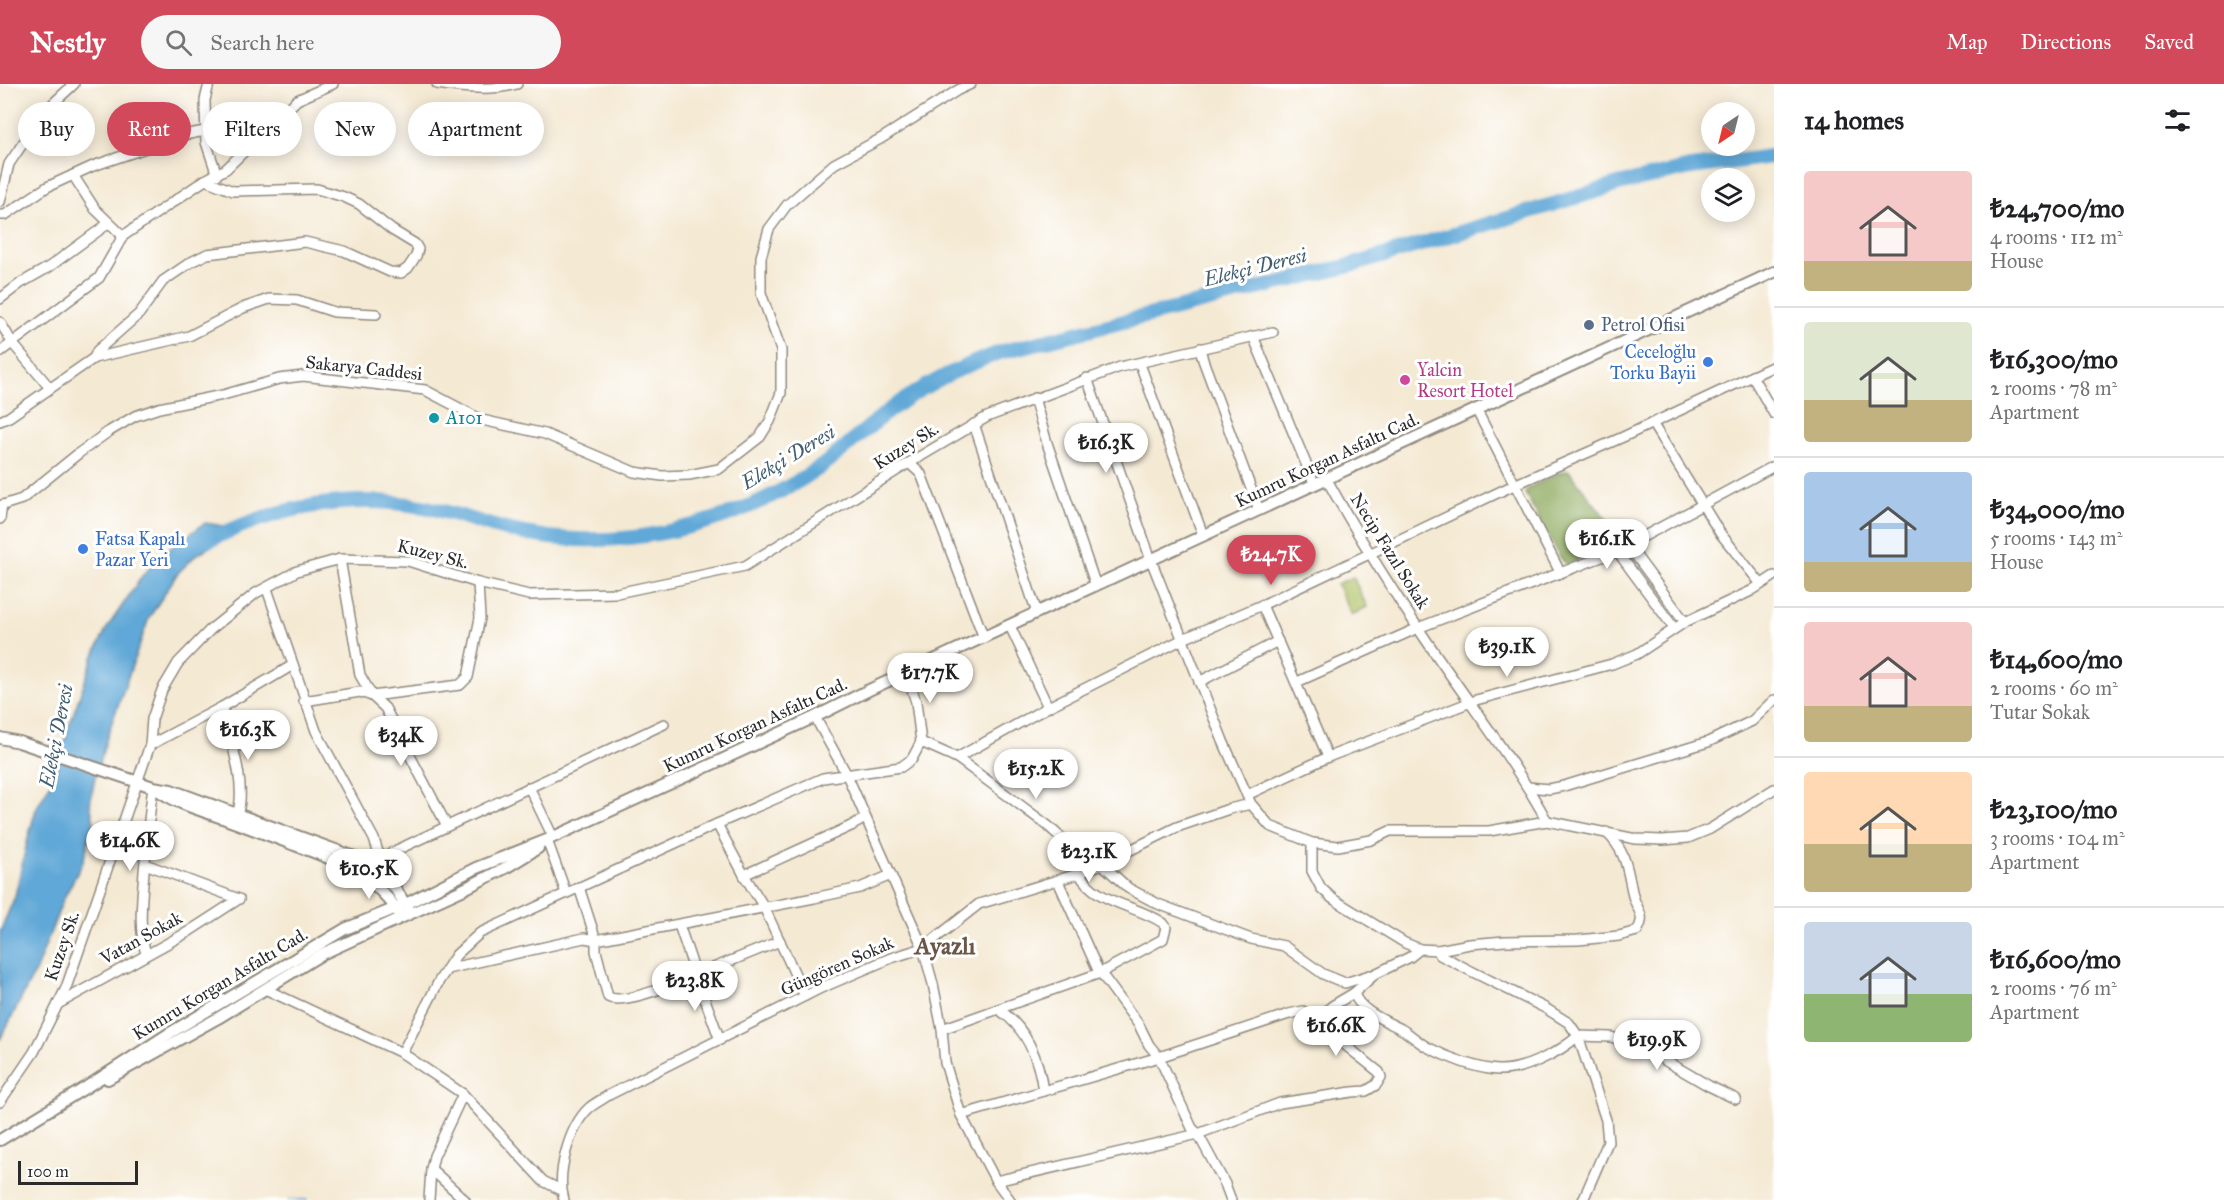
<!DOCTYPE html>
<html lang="en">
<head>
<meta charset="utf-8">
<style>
  body { margin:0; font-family:"IM FELL Great Primer",serif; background:#f6f6f6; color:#202124; height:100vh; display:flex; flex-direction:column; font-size:22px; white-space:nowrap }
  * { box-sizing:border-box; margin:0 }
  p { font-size:20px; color:#757577 }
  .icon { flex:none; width:33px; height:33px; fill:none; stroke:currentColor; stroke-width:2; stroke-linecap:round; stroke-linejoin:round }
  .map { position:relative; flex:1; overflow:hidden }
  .sheet { display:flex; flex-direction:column; background:#fff; width:450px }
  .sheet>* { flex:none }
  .guide { position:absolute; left:18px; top:18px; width:570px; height:54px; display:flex; gap:12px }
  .needle { width:39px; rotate:215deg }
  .controls { position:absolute; left:1701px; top:18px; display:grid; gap:12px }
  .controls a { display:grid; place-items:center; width:54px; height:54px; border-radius:50%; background:#fff; box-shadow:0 3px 15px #0003; font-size:30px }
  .scale { position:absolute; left:18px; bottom:15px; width:120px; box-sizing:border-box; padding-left:6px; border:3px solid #2b2b2b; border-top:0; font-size:16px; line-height:21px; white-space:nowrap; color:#2b2b2b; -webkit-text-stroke:4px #fff; paint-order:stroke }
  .price { position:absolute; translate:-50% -51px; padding:0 14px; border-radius:21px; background:#fff; color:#222; font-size:20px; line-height:39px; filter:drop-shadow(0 2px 3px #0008) }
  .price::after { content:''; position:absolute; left:50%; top:36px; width:18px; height:14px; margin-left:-9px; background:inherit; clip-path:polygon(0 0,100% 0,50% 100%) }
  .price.on { background:#d1495b; color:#fff }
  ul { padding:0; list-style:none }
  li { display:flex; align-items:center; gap:18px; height:150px; padding:0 30px }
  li+li { border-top:2px solid #e0e0e0 }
  li span { display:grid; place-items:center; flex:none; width:168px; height:120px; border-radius:6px; color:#555 }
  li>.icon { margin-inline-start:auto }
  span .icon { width:72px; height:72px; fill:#fffc; stroke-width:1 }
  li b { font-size:26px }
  h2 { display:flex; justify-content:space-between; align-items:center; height:72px; padding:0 30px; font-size:26px }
  .chip { padding:0 21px; border-radius:27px; background:#fff; box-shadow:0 3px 15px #0003; font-size:21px; line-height:54px }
  .chip.on { background:#d1495b; color:#fff }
  header { display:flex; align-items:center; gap:36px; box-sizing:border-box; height:84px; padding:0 30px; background:#d1495b; color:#fff }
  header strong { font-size:28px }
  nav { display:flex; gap:33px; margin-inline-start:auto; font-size:21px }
  .search { width:420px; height:54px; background:#f6f6f6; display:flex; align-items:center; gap:15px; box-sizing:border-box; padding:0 21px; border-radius:33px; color:#757577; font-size:22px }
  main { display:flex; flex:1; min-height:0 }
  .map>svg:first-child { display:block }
  .green { fill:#b1c367; stroke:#6e7749; stroke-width:1.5 }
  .forest { fill:#8ca95c; stroke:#5c6a44; stroke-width:1.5 }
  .water { fill:#60a8d7; stroke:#466a81; stroke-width:1.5 }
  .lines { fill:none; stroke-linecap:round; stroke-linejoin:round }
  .stream { stroke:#60a8d7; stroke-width:2 }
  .river { stroke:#60a8d7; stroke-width:15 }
  .minor-casing { stroke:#908a7f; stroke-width:12 }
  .major-casing { stroke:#908a7f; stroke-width:14 }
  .minor { stroke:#fff; stroke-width:9 }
  .major { stroke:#fff; stroke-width:10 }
  .service-dot { fill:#5c6f8a; stroke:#fff; stroke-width:2 }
  .shop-dot { fill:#3f7fe0; stroke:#fff; stroke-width:2 }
  .hotel-dot { fill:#d1479c; stroke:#fff; stroke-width:2 }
  .culture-dot { fill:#0f9aa8; stroke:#fff; stroke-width:2 }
  .labels { text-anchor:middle; stroke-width:6; stroke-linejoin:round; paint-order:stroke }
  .service-label { font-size:18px; fill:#4e5e75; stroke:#fff; text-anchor:start }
  .shop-label { font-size:18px; fill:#366cbe; stroke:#fff; text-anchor:end }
  .street-label { font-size:18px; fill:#2b2b2b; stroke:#fff }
  .hotel-label { font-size:18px; fill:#b23c85; stroke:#fff; text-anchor:start }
  .culture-label { font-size:18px; fill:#0d838f; stroke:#fff; text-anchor:start }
  .water-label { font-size:20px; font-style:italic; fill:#405d70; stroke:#fff }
  .district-label { font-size:24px; font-weight:bold; fill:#6a5747; stroke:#fff }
</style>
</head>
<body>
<header>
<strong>Nestly</strong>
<div class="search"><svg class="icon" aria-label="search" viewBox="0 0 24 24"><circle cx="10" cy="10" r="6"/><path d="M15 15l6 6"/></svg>Search here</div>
<nav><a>Map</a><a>Directions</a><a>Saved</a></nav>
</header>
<main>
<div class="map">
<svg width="1774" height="1116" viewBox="0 0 1774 1116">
  <rect width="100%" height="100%" fill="#fff"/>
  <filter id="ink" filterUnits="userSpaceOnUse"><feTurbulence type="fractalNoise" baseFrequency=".0167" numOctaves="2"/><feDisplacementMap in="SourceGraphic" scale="12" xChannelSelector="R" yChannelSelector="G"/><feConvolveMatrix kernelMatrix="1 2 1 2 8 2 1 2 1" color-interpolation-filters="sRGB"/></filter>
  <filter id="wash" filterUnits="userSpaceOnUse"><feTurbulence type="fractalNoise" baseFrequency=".008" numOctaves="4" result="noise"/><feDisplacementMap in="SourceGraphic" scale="24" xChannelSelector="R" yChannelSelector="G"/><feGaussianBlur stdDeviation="1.35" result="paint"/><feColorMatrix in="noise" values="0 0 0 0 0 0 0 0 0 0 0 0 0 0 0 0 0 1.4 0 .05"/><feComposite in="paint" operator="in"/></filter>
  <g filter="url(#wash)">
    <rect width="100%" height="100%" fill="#f4e9d3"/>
    <polygon class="green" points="1353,493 1367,523 1352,531 1337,500"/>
    <polygon class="forest" points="1564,387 1569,387 1622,455 1567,481 1560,473 1525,409 1528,404"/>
    <polygon class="water" points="205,439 231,443 223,455 196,471 177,490 149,534 109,647 95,693 90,720 94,738 83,778 63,816 36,886 0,956 0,848 15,812 28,754 36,725 55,691 69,642 94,571 107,544 143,491 165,468"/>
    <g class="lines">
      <polyline class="stream" points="288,1116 307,1116"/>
      <path class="river" d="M210,456C276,422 352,409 425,423C452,428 477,438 504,445C555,458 609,459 661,449C717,438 772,416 819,384C843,367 863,347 886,329C921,302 960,283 1001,268L1356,180L1620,100L1688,84L1774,72"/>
    </g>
  </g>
  <g filter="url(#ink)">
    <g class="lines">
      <defs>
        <g id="minor">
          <polyline points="209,0 205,16 206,58 217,91"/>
          <path d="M437,0C464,4 491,7 517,0"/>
          <polyline points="73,91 95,125 123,152"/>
          <polyline points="0,118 9,80 44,28 74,0"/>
          <polyline points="0,131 5,131 47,103 93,82 184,51 205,47"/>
          <polyline points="0,215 21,199 49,183 109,139"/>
          <polyline points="0,238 13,260 50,304"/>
          <polyline points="1253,252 1314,399"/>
          <polyline points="1200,264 1203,276 1259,426"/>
          <polyline points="0,268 99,194 123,152 205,96 226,85 297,16 333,0"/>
          <polyline points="94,274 97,267 139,230 163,197 191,178 207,170 305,158 344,167 390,188 401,189 408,184 416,172 418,165 415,160 392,146 359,120 344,113 317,105 233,107 205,96"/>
          <polyline points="1140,280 1203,451"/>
          <polyline points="1752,292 1774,330"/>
          <polyline points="1087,294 1151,476 1223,657 1251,720 1270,742 1312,759 1338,762 1371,756 1390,747 1489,747 1547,737 1636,755 1663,756 1688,754 1710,745 1774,705"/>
          <polyline points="1034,314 1047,359 1096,502"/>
          <polyline points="1476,325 1560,488"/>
          <polyline points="0,337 9,333 94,274 189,252 243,224 269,215 297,216 334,228 376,230"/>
          <polyline points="1652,339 1720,449 1761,500"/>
          <polyline points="974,340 1037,529"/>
          <polyline points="909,379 921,390 984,554"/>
          <path d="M1326,394C1356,448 1387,499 1422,550C1464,613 1511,671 1547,737"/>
          <polyline points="0,422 22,415 79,369 108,348 135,332 159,324 223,311 279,295 303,292 425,306 482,336 545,350 634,388 662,392 689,391 719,385 760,353 770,337 781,309 781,266 761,209 761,173 769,145 787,121 834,80 882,54 958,6 971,0"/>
          <polyline points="0,435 2,421"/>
          <polyline points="1628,461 1685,538"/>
          <polyline points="1617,467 1674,544"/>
          <polyline points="340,475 360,591 372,612 385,624 447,742"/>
          <polyline points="267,505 316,647 374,755 388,799"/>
          <polyline points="1262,521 1328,673"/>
          <polyline points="1010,542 1048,623"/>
          <polyline points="1199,598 1278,557"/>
          <polyline points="1297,598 1418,544 1617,467 1774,382"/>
          <polyline points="304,617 360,608 372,612 460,601 468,593 480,534 478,499"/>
          <path d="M222,623C229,651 248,703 237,730"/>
          <polyline points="815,633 847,691 923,864 933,900 942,945 945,979 961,1031 996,1097 1010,1116"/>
          <polyline points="921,658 957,674 1048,623 1183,555 1262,521 1514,401 1623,353 1774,282"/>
          <polyline points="150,661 222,623 293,581"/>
          <polyline points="957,674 1047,741 1093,783"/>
          <polyline points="529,703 553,753"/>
          <polyline points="1528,703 1549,705 1564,702 1708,658 1752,637 1774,616"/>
          <polyline points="1247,711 1328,673 1476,616 1612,580 1637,570 1685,538 1751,507 1774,492"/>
          <polyline points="717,740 744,791 764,823 805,912"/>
          <polyline points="547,756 566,809"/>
          <path d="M1312,759V787L1321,804L1333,815L1405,859L1420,865L1438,866L1470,860L1505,857L1578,856L1619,852L1637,847C1647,831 1637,827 1633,812C1627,785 1627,768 1606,748"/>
          <polyline points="145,780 239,815"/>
          <polyline points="1102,780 1128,804 1158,820 1251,855 1284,862 1323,890 1345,899 1370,891"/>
          <polyline points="362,788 373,778 399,765 664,640"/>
          <polyline points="744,791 851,742 865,734"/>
          <polyline points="1058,797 1097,884 1139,941 1149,961 1159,973 1192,1044 1198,1050 1225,1100 1231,1116"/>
          <path d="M579,803L596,856V867L608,913C624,922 678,898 696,891L679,841"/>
          <polyline points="1438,866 1440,871 1467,885 1545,924 1569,939 1578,952 1606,1036 1608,1058 1583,1116"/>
          <path d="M146,870C138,843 142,815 144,787C147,759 149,731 153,703"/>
          <polyline points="447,885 584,854 596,856 814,814 860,804 891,791"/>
          <polyline points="265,905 402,969 463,1010 543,1097 561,1106"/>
          <path d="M1354,909C1359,927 1386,937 1401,945C1410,950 1418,958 1427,963C1446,973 1477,985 1498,986C1524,987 1560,968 1578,952L1611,953L1640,962L1709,1002L1736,1015"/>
          <polyline points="58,920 188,848 239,815"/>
          <path d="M998,925C1026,943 1039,975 1043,1007"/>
          <path d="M942,945L1100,889L1163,855L1166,843L1163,839C1137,821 1096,820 1079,789"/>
          <polyline points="720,956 696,891 780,857"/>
          <polyline points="402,969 439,897 456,871 480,849 717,740 823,694 901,683 912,675 921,658 916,618 907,590"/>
          <polyline points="463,1010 434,1072 431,1085 465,1116"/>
          <polyline points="0,1018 34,968 66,904 150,661 152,635 162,606 178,579 210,546 256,509 297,487 340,475 408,477 478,499 529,511 617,509 745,482 909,379 987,333 1120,283 1273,248"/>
          <polyline points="961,1031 1159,973 1289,930 1303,927 1315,937 1332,922 1354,909 1375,890 1410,873 1420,865"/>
          <polyline points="996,1097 1198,1050 1280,1019 1352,1008 1366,1007 1376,1001 1381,993 1379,988 1315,937"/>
          <polyline points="429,1116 431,1085"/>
          <path d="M564,1116C556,1090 569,1043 589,1024C595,1019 603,1015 609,1011L821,904L891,874L923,864L979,820L1074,791L1102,780L1177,743L1229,725L1251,720"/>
        </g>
        <g id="major">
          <polyline points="0,654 19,658 153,703 171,706 352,772 395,804 408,825"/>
          <path d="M155,704C172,717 193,724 214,731C240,740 266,750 292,760C336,776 372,788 399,829"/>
          <polyline points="108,995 218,934 322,870 462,806 507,783 538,764"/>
          <polyline points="0,1056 85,1004 170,949 345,845 406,820 476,784 547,756 815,633 869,606 1774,188"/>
        </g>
      </defs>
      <use href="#minor" class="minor-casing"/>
      <use href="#major" class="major-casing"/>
      <use href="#minor" class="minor"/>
      <use href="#major" class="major"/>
    </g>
  </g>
  <circle class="service-dot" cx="1589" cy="241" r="6"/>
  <g class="shop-dot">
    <circle cx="1708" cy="278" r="6"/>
    <circle cx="83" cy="465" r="6"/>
  </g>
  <circle class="hotel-dot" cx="1405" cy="296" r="6"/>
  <circle class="culture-dot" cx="434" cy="334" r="6"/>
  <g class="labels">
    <g class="service-label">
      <text x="1601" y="247">Petrol Ofisi</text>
    </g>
    <g class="shop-label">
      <text x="1696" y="274">Ceceloğlu<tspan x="1696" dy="21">Torku Bayii</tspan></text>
      <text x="95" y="461" text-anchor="start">Fatsa Kapalı<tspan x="95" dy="21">Pazar Yeri</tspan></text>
    </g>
    <g class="street-label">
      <text transform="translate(364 284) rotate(6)" y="6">Sakarya Caddesi</text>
      <text transform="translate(906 362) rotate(-32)" y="6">Kuzey Sk.</text>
      <text transform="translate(1327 376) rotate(-25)" y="6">Kumru Korgan Asfaltı Cad.</text>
      <text transform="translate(1390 467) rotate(58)" y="6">Necip Fazıl Sokak</text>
      <text transform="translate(433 470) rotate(14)" y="6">Kuzey Sk.</text>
      <text transform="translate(755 641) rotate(-25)" y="6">Kumru Korgan Asfaltı Cad.</text>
      <text transform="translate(141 854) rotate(-29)" y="6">Vatan Sokak</text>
      <text transform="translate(62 862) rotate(-71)" y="6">Kuzey Sk.</text>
      <text transform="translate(837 882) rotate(-24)" y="6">Güngören Sokak</text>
      <text transform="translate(220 900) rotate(-31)" y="6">Kumru Korgan Asfaltı Cad.</text>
    </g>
    <g class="hotel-label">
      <text x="1417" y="292">Yalcin<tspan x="1417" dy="21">Resort Hotel</tspan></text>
    </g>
    <g class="culture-label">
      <text x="446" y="340">A101</text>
    </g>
    <g class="water-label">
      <text transform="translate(1255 183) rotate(-14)" y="7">Elekçi Deresi</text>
      <text transform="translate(788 373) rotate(-31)" y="7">Elekçi Deresi</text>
      <text transform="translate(56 652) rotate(-79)" y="7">Elekçi Deresi</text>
    </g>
    <g class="district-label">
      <text x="945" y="870">Ayazlı</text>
    </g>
  </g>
</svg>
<div class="controls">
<a><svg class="needle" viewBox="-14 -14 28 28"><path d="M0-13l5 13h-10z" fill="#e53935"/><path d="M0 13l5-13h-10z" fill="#757577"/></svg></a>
<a><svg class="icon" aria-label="layers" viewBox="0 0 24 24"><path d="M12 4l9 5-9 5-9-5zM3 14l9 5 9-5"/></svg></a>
</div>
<div class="scale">100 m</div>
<b class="price" style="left:1106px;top:390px">₺16.3K</b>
<b class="price" style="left:1607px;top:486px">₺16.1K</b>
<b class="price on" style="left:1271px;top:502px">₺24.7K</b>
<b class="price" style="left:1507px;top:594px">₺39.1K</b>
<b class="price" style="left:930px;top:620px">₺17.7K</b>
<b class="price" style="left:248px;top:677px">₺16.3K</b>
<b class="price" style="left:401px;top:683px">₺34K</b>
<b class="price" style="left:1036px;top:716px">₺15.2K</b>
<b class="price" style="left:130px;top:788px">₺14.6K</b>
<b class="price" style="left:1089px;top:799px">₺23.1K</b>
<b class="price" style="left:369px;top:816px">₺10.5K</b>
<b class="price" style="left:695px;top:928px">₺23.8K</b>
<b class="price" style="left:1336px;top:973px">₺16.6K</b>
<b class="price" style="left:1657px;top:987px">₺19.9K</b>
<div class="guide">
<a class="chip">Buy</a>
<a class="chip on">Rent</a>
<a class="chip">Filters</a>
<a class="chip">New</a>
<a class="chip">Apartment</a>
</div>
</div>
<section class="sheet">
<h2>14 homes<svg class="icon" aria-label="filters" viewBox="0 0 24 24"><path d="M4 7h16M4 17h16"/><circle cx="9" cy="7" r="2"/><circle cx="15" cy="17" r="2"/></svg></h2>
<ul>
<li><span style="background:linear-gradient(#f6c9c9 75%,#c2b280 0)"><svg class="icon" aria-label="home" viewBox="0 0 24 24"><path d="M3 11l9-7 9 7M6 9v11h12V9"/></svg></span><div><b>₺24,700/mo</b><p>4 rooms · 112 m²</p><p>House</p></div></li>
<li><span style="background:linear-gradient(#dfe7d0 65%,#c2b280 0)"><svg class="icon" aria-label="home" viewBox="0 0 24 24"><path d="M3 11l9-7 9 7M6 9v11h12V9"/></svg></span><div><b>₺16,300/mo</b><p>2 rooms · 78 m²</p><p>Apartment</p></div></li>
<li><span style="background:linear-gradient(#a9c7e8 75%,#c2b280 0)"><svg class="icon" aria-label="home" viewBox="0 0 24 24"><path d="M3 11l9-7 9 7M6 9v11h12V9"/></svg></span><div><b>₺34,000/mo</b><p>5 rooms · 143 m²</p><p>House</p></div></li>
<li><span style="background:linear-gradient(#f6c9c9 70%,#c2b280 0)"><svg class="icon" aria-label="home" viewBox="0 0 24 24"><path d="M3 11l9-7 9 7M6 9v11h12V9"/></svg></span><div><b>₺14,600/mo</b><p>2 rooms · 60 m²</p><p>Tutar Sokak</p></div></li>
<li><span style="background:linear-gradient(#ffd9b3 60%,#c2b280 0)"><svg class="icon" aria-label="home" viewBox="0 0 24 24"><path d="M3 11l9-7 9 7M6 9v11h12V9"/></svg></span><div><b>₺23,100/mo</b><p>3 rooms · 104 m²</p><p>Apartment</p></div></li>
<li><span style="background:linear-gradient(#c9d6e8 60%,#8fb573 0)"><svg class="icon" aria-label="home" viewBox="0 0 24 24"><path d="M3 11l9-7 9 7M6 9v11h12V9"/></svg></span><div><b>₺16,600/mo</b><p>2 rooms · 76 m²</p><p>Apartment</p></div></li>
</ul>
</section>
</main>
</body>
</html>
